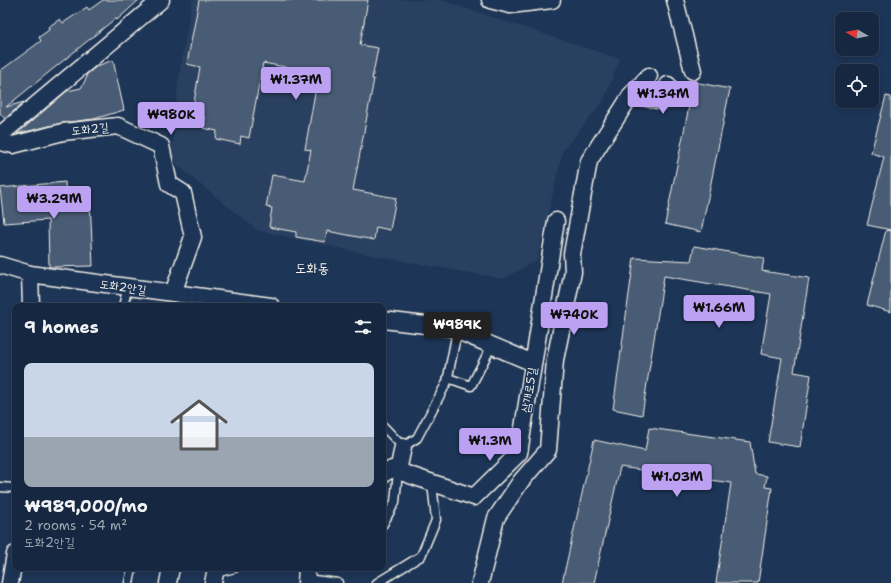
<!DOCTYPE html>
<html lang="en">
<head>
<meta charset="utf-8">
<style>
  body { margin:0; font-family:"Shantell Sans","Poor Story",sans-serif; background:#23344c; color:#f1f3f6; height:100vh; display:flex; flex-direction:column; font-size:15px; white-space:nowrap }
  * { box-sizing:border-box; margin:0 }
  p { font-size:13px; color:#9ea6b1 }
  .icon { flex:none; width:22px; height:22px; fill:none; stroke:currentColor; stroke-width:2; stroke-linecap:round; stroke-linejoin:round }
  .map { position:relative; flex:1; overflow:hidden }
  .drawer { position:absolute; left:12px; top:303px; width:374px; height:268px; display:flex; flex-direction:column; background:#162841; border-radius:8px; box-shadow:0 2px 6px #0003,0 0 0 1px #35445a }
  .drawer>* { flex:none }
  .needle { width:26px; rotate:279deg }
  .tools { position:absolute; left:835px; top:12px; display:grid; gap:8px }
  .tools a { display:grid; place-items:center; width:44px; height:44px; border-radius:8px; background:#162841; box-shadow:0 2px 6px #0003,0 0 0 1px #35445a; font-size:20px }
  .price { position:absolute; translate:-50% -34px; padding:0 9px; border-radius:4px; background:#bca0f2; color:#111; font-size:13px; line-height:26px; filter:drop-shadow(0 1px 2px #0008) }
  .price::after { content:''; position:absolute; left:50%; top:24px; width:12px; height:9px; margin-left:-6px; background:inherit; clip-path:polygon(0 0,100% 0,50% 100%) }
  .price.active { background:#222; color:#fff }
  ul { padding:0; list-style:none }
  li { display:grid; align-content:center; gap:8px; height:212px; padding:0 12px }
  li+li { border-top:1px solid #35445a }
  li span { display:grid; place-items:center; height:124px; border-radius:8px; color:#555 }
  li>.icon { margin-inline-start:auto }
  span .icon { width:72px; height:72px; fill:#fffc; stroke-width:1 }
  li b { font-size:17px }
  h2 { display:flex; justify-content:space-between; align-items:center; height:48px; padding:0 12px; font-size:17px }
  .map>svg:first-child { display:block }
  .built { fill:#2a4060 }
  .building { fill:#485b74; stroke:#f4f1e8 }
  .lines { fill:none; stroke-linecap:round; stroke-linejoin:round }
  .lane-casing { stroke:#f4f1e8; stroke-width:11 }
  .street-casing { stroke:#f4f1e8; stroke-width:19 }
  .lane { stroke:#1d3557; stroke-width:8 }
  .street { stroke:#1d3557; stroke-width:16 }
  .labels { text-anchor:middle; stroke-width:3; stroke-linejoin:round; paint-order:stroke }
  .street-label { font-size:12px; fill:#f4f1e8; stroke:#1d3557 }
  .quarter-label { font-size:14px; fill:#f4f1e8; stroke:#1d3557 }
</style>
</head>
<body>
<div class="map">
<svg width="891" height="583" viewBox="0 0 891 583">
  <rect width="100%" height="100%" fill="#1d3557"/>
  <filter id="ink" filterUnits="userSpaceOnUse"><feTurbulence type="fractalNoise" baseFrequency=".025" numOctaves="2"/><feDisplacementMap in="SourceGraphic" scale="8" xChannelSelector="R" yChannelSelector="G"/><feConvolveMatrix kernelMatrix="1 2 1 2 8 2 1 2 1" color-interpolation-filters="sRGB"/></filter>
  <g filter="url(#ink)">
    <polygon class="built" points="192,0 441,0 620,59 604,100 563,151 537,260 503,279 375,256 257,230 197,182 171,159 178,83"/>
    <g class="building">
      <polygon points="103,0 139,0 117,20 116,18 6,107 24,102 5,119 0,113 0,71 41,41 39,37 49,30 48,27 60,19 63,23 87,7 89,10"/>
      <polygon points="199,0 368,0 360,45 378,48 372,79 374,79 353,190 396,198 390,230 376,227 374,240 327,231 325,242 296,237 296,232 269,227 272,208 266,207 272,175 305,181 311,150 305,149 316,87 294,82 296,69 263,63 249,138 241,136 240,144 216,139 217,131 203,128 205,117 192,114 200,67 187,64"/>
      <polygon points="113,60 124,110 94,119 61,123 17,134 67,91 81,88 87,77 86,75 97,66"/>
      <polygon points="694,82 730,89 701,232 665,224"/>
      <polygon points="886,96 891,97 891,230 867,225 884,157 871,153"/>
      <polygon points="65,182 66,200 90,198 93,266 49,267 48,220 4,223 0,188"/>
      <polygon points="886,230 891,231 891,312 867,305"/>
      <polygon points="694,246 764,258 762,271 809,278 794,372 811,375 800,447 768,442 782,358 761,354 771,294 664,276 642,415 613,409 634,258 691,261"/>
      <polygon points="649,428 750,442 755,474 767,476 765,487 772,488 758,583 716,583 731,483 620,467 594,583 562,583 594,440 645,451"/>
    </g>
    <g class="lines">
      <defs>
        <g id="lane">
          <polyline points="123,306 128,287"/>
          <polyline points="448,378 471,386 492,345"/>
          <polyline points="383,426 403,447 417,438 447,382 457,331"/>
          <polyline points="0,487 15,488"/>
          <polyline points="383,524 395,502 398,471"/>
          <polyline points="215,571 215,573 235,568"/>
          <polyline points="306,579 338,583"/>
          <polyline points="129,583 132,568"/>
          <polyline points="377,583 421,556 436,520 432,483"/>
        </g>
        <g id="street">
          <polyline points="490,0 510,5 552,0"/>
          <polyline points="675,0 693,71"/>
          <polyline points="631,95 662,101 668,85"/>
          <polyline points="0,135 161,0"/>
          <polyline points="0,142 13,145 63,132 118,126 161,146 169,184 183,193 193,237 173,293"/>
          <polyline points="0,265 30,274 271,306"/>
          <polyline points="30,274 31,306"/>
          <polyline points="383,320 451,328 533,363"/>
          <polyline points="398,471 403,447"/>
          <polyline points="383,474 392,469 474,497 519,453 556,221"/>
          <polyline points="10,583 15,554"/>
          <polyline points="168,583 171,568"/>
          <polyline points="213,583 215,573"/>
          <polyline points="306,583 307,568"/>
          <polyline points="480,583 496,518 521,481 548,450 555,360 573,272 572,254 589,161 631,95 649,76"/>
        </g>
      </defs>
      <use href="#lane" class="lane-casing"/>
      <use href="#street" class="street-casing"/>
      <use href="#lane" class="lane"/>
      <use href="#street" class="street"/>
    </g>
  </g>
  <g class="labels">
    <g class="street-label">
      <text transform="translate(90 129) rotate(-6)" y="4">도화2길</text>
      <text transform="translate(123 287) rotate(8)" y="4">도화2안길</text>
      <text transform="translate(529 390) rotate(-81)" y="4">삼개로5길</text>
    </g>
    <g class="quarter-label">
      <text x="312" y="273">도화동</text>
    </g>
  </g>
</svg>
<div class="tools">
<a><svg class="needle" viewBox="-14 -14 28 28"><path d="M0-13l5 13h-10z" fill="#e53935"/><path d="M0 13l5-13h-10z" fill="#9ea6b1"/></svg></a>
<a><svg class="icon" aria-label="locate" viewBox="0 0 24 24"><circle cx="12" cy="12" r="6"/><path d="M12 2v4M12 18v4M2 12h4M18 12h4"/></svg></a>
</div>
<b class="price" style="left:296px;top:101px">₩1.37M</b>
<b class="price" style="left:663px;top:115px">₩1.34M</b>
<b class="price" style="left:171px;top:136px">₩980K</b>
<b class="price" style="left:54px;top:220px">₩3.29M</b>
<b class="price" style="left:719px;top:329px">₩1.66M</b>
<b class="price" style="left:574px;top:336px">₩740K</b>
<b class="price active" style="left:457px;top:346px">₩989K</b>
<b class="price" style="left:490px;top:462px">₩1.3M</b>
<b class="price" style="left:677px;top:498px">₩1.03M</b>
<section class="drawer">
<h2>9 homes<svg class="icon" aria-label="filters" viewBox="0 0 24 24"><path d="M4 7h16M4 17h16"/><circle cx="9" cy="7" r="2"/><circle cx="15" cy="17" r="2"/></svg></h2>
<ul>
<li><span style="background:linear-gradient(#c9d6e8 60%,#9aa5b1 0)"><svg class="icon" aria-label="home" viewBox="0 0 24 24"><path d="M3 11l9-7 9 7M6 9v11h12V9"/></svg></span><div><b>₩989,000/mo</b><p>2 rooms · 54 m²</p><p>도화2안길</p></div></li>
</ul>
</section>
</div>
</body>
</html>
